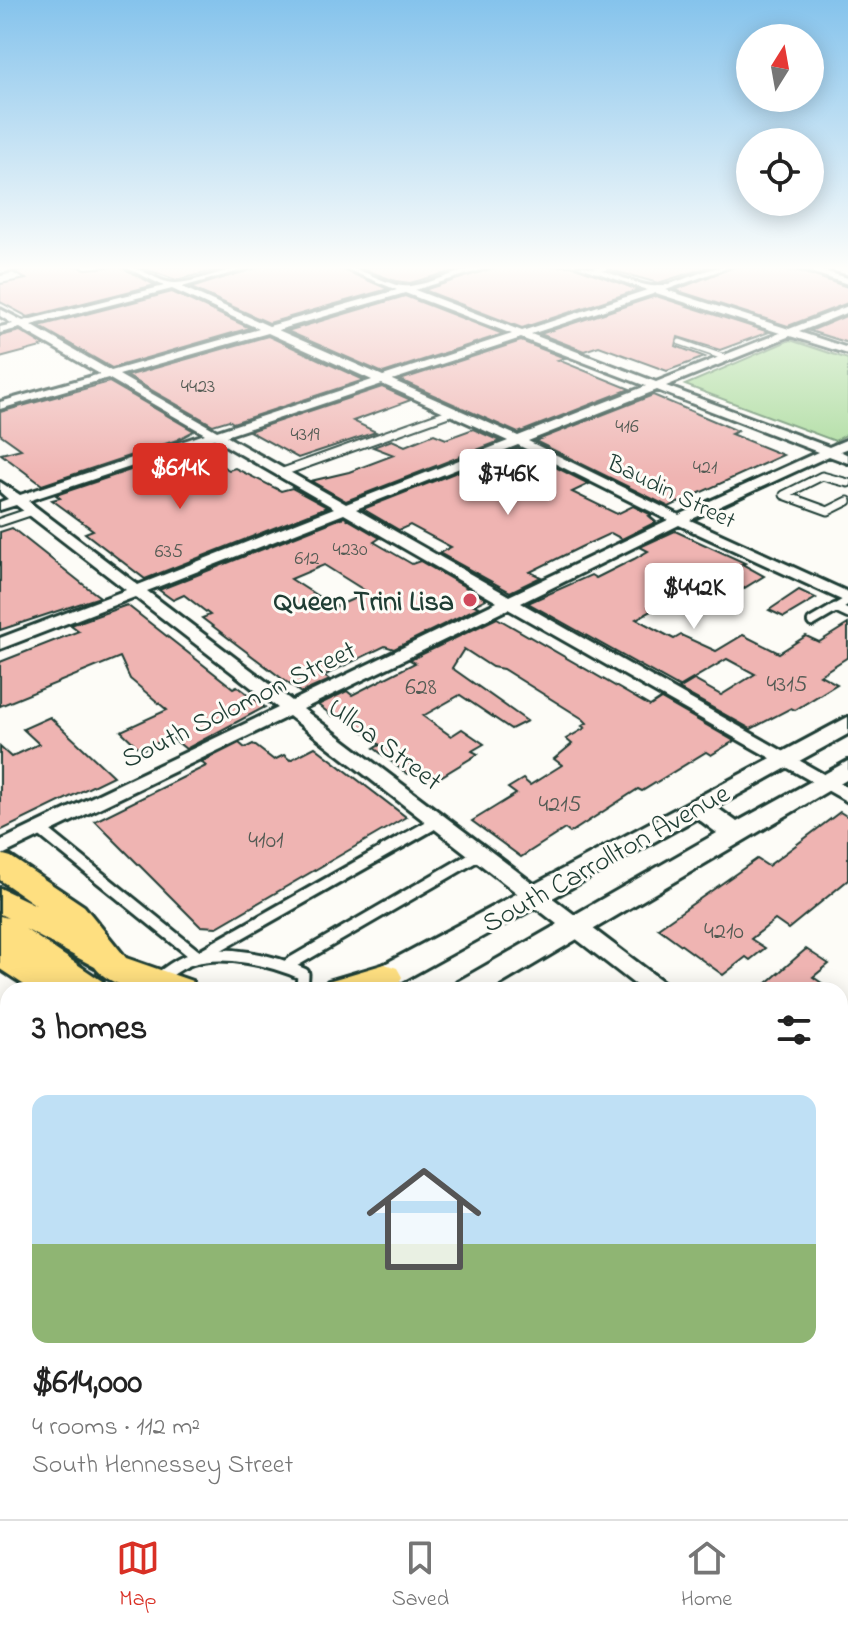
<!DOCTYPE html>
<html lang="en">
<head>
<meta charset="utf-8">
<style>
  body { margin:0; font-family:"Indie Flower",sans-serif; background:#f6f6f6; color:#222; height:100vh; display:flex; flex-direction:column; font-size:30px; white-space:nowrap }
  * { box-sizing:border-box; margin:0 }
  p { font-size:26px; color:#767676 }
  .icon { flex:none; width:44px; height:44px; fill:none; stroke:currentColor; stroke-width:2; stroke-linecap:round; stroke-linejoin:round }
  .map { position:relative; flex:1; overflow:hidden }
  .drawer { position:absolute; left:0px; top:982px; width:848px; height:538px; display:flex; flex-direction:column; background:#fff; border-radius:24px 24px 0 0; box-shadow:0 4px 20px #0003 }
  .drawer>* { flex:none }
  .needle { width:52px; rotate:11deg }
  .fabs { position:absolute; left:736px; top:24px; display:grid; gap:16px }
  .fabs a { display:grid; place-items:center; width:88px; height:88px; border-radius:50%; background:#fff; box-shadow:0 4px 20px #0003; font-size:40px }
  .price { position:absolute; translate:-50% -68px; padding:0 18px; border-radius:8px; background:#fff; color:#222; font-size:26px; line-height:52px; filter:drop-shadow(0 2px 4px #0008) }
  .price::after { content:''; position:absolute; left:50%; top:48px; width:24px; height:18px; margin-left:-12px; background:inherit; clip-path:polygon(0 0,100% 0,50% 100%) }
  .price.on { background:#d93025; color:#fff }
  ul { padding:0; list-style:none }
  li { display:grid; align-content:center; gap:16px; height:424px; padding:0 32px }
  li+li { border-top:2px solid #e0e0e0 }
  li span { display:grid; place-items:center; height:248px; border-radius:16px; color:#555 }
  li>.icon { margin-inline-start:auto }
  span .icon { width:144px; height:144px; fill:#fffc; stroke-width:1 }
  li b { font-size:34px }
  h2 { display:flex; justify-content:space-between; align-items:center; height:96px; padding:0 32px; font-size:34px }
  .menu { display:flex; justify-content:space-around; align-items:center; height:112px; border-top:2px solid #e0e0e0; background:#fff; font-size:22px; color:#767676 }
  .menu a { display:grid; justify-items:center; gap:4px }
  .menu .on { color:#d93025 }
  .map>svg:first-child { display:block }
  .green { fill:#a9da9b; stroke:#648c68; stroke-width:2 }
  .building { fill:#efb4b2; stroke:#1f3d34; stroke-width:2; fill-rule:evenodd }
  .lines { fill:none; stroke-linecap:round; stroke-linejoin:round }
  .service-far4-casing { stroke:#1f3d34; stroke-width:8 }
  .service-far3-casing { stroke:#1f3d34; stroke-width:11 }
  .service-far2-casing { stroke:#1f3d34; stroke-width:14 }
  .service-far1-casing { stroke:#1f3d34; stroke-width:17 }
  .service-casing { stroke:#1f3d34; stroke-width:20 }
  .minor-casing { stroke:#1f3d34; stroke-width:6 }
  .secondary-casing { stroke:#1f3d34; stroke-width:6 }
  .primary-casing { stroke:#1f3d34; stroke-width:6 }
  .service-far4 { stroke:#fdfcf7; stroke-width:5 }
  .service-far3 { stroke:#fdfcf7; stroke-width:7 }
  .service-far2 { stroke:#fdfcf7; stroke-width:8 }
  .service-far1 { stroke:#fdfcf7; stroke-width:11 }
  .service { stroke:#fdfcf7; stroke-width:14 }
  .minor { fill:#fdfcf7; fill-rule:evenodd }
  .secondary { fill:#fdfcf7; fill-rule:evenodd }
  .primary { fill:#fedf80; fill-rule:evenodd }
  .poi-dot { fill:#d1495b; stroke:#fdfcf7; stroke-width:3 }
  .labels { text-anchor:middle; stroke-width:6; stroke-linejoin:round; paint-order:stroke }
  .far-number-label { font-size:20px; fill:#535b54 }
  .far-street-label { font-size:24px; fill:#1f3d34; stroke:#fdfcf7 }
  .number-label { font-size:24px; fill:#535b54 }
  .poi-label { font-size:28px; font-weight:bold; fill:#1f3d34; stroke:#fdfcf7; text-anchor:end }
  .street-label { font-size:28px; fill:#1f3d34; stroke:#fdfcf7 }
</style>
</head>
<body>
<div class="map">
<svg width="848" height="1519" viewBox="0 0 848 1519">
  <rect width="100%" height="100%" fill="#fdfcf7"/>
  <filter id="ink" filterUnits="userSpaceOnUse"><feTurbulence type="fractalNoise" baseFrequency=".0125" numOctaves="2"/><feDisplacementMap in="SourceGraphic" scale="16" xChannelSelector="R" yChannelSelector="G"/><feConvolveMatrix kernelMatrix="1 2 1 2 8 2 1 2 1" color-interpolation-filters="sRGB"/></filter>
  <g filter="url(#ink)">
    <polygon class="green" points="790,340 848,359 848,434 835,441 685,385"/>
    <g class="building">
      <polygon points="34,266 78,266 85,269 120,266 155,285 28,317 0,302 0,284 26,279 14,273"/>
      <polygon points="137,266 234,266 176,280"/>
      <polygon points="260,266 336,266 388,289 269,323 191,288"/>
      <polygon points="355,266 471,266 410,283 395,281"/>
      <polygon points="497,266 575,266 638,290 522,328 424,290"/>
      <polygon points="613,266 712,266 658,283 611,270"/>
      <polygon points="735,266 799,271 848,287 848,303 788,326 675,290"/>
      <polygon points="172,292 250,328 112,368 39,326"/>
      <polygon points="405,296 503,334 383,373 287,331"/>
      <polygon points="656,296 769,332 720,350 678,337 676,346 705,357 667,371 599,346 584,351 540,334"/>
      <polygon points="848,315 848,343 810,331"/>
      <polygon points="20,331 45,346 0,358 0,336"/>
      <polygon points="268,336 364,380 233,423 229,420 213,425 127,376"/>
      <polygon points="521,341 565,358 558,360 630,389 518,433 400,380"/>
      <polygon points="109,382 194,431 177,440 42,485 1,454 21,449 0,434 0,412"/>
      <polygon points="382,387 411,400 353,421 376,432 298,458 249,431"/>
      <polygon points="653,395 738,431 731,434 783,455 669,507 535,441"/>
      <polygon points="473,429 500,441 346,501 311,481 349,472 394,455 373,447 392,440 405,446 434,434 446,439"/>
      <polygon points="518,448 589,484 572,492 617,514 633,506 652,515 649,516 656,522 622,539 611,533 581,547 530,572 541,577 510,592 439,553 451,547 410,525 399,530 363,509"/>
      <polygon points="193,449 229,470 235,468 281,491 292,488 327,507 145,579 85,533 93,530 52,500 60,498 56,495"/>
      <path d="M344,517L380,538L374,542L412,564L420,561L486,599L474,605L479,607L394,649L385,646L335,670L324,676L330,680L301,693L202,618L210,615L184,595L173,600L159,590ZM324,565L367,592V593L335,607L291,579Z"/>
      <polygon points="12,528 84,585 100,597 0,630 0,532"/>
      <polygon points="675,531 745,563 742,564 764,576 728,598 682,575 669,601 636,619 674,639 681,635 716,651 743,635 779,653 806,636 819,642 848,624 848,657 820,675 837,684 795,710 791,708 751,729 679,689 694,680 721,695 755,674 727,659 679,687 528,603 591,575 596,578 634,559 648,551 640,547"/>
      <polygon points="799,590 816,598 784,617 769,610"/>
      <polygon points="127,605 233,688 237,686 265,707 186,749 171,737 141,750 121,731 167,710 130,679 120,657 0,706 0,662 79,631 71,625"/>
      <polygon points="497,618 650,706 661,699 734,741 711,755 706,752 642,791 638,789 570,833 565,829 521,857 472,821 516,794 508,788 523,779 530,785 562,765 554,759 572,744 566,739 585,728 582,726 587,723 583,719 503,669 492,667 464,649 452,668 527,721 511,729 460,695 423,716 451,736 462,729 484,744 472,751 478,754 432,782 412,771 407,774 374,748 380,745 364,732 338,714 333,716 318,705 347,691 352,695 415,663 410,660"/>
      <polygon points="50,717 113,776 0,831 0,747 11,757 39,744 23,729"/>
      <polygon points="239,743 245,748 253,744 274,760 284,755 290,760 315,747 406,817 217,927 200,926 95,821 206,766 201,762"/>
      <polygon points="840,812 848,817 848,880 788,929 775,920 751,939 765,948 750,960 746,957 723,975 658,928 757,859 768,866"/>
      <polygon points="806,949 829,964 813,977 832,990 759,990"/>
    </g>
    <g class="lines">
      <defs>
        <g id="service-far4">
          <polyline points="595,270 608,266"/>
          <polyline points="680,342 726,358"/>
        </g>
        <g id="service-far3">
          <polyline points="280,473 451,412"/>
          <polyline points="848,483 822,476 784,495 828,511 848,501"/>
          <polyline points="0,522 33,511"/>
        </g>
        <g id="service-far2">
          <polyline points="835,608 848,614"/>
          <polyline points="812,622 848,601"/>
          <polyline points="428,827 438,821"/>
        </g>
        <g id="service-far1">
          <polyline points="41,830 198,957 431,825"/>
          <polyline points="288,965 481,853"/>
          <path d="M158,979C168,972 178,963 191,959C224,949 273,960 303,974L302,990"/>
          <polyline points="0,1104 8,1111"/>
        </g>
        <g id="service">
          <polyline points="0,1472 8,1480"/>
          <polyline points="44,1512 52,1519"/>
        </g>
        <g id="minor">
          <polygon points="23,266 21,268 0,273 0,267"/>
          <path d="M123,266C142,266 159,284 176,283C204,281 229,266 257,266L182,287L269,326L397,290L339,266C362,266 390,289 410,286C439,282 465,266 494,266L415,290L522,331L647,290L578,266C603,266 638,288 658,286C684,283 706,266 732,266L666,290L789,329L848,306V312L799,332L848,348V354L790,336L666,386L829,447L848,439V448L840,451L848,455V463L829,456L690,520L848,592V603L679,525L521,603L848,788V802L508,609L303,709L666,984L669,990H642L289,716L0,856V841L278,708L135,597L0,649V638L126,590L16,505L0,510V502L8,499L0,492V482L20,495L205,434L108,378L0,409V402L100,374L20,328L0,333V327L13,324L0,316V309L23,321L164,286ZM172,289L259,329L111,371L31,325ZM405,293L512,334L383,376L278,330ZM656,293L780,333L656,382L531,334ZM268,333L372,380L217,431L119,375ZM521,338L646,386L518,436L392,380ZM382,384L508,441L346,504L226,436ZM657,390L818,452L679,515L528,441ZM214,439L334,508L138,585L28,501ZM518,445L668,520L509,596L356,509ZM344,514L497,602L292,701L147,591Z"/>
          <polygon points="792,266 806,266 848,278 848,284"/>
          <polygon points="840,1116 848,1119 848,1144 840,1141"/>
        </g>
        <g id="secondary">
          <polygon points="848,717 848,734 716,807 737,822 848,761 848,779 491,990 452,990 457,982 717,833 697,818 386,990 346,990 351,982"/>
          <polygon points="8,1172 8,1205 0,1208 0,1175"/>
          <polygon points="8,1205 8,1269 0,1272 0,1208"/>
        </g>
        <g id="primary">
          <path d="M0,854L11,857L84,906L126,958L192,981L197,990C165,990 117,996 95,967L25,929L102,981L107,990H32L0,969V916L8,918L0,914V888L36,905L0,880Z"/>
          <polygon points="385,964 397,968 402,977 397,986 385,990 323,990 328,981"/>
          <polygon points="840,1463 848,1466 848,1517 835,1512 840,1512"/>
          <polygon points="761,1512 817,1512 820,1519 764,1519"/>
        </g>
      </defs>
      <use href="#service-far4" class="service-far4-casing"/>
      <use href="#service-far3" class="service-far3-casing"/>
      <use href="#service-far2" class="service-far2-casing"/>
      <use href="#service-far1" class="service-far1-casing"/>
      <use href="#service" class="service-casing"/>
      <use href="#minor" class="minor-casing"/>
      <use href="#secondary" class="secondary-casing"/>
      <use href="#primary" class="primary-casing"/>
      <use href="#service-far4" class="service-far4"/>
      <use href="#service-far3" class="service-far3"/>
      <use href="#service-far2" class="service-far2"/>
      <use href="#service-far1" class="service-far1"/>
      <use href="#service" class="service"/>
      <use href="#minor" class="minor"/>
      <use href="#secondary" class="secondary"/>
      <use href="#primary" class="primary"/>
    </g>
  </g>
  <linearGradient id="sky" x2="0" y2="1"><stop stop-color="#85c3ec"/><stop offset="0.56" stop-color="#fefefb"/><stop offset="1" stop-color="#fefefb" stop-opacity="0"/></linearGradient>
  <rect width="848" height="478" fill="url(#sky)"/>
  <circle class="poi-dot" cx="470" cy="600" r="8"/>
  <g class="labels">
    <g class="far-number-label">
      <text x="198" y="392">4423</text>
      <text x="627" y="432">416</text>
      <text x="305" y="440">4319</text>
      <text x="705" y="473">421</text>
      <text x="350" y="555">4230</text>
      <text x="169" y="557">635</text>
      <text x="307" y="564">612</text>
    </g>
    <g class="far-street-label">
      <text transform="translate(672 491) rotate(26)" y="8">Baudin Street</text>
    </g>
    <g class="number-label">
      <text x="787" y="691">4315</text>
      <text x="421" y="694">628</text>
      <text x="560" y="811">4215</text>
      <text x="266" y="847">4101</text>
      <text x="724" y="938">4210</text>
    </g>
    <g class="poi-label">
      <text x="454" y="610">Queen Trini Lisa</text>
    </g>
    <g class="street-label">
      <text transform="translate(238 703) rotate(-26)" y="10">South Solomon Street</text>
      <text transform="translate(386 743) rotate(37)" y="10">Ulloa Street</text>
      <text transform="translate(605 857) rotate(-29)" y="10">South Carrollton Avenue</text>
    </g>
  </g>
</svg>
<div class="fabs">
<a><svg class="needle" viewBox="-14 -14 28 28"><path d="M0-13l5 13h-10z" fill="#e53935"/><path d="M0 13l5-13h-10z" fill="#767676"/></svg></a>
<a><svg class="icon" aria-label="locate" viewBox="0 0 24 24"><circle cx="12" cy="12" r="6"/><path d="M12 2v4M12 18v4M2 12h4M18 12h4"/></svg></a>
</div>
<b class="price on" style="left:180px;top:511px">$614K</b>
<b class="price" style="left:508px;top:517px">$746K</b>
<b class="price" style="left:694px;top:631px">$442K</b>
<section class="drawer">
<h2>3 homes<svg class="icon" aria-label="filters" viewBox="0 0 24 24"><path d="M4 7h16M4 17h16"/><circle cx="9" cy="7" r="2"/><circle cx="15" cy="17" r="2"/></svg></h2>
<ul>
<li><span style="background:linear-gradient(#bfe0f5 60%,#8fb573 0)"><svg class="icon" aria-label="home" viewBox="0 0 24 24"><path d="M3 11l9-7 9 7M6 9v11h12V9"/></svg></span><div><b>$614,000</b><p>4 rooms · 112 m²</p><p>South Hennessey Street</p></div></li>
</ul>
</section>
</div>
<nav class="menu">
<a class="on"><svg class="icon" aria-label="map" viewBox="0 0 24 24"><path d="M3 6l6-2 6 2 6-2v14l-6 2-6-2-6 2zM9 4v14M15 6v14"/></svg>Map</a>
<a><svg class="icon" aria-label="saved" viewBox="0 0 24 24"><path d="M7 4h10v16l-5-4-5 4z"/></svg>Saved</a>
<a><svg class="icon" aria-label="home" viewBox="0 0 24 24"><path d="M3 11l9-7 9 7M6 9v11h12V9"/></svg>Home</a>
</nav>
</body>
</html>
